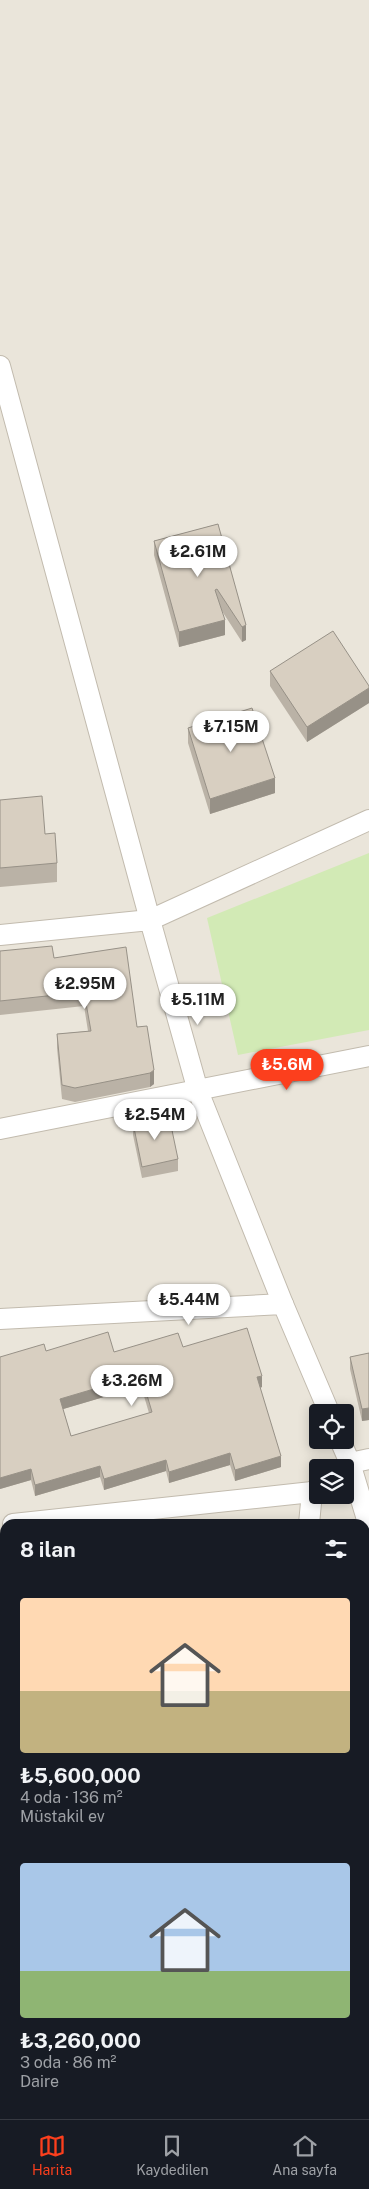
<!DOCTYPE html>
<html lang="tr">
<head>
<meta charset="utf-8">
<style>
  body { margin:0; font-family:"Public Sans",sans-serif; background:#242831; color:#f1f3f6; height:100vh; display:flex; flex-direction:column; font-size:19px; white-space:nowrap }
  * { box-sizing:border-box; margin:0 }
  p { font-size:16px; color:#9ea1a6 }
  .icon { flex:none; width:28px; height:28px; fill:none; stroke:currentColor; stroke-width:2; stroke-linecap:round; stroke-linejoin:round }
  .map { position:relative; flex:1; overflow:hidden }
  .drawer { position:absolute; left:0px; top:1519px; width:370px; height:601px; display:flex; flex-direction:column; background:#171b24; border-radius:15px 15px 0 0; box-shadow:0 2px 12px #0003 }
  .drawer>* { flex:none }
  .controls { position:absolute; left:309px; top:1404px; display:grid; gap:10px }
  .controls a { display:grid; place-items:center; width:45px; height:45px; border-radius:5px; background:#171b24; box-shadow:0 2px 12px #0003; font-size:25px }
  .price { position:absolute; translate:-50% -42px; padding:0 11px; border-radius:18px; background:#fff; color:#222; font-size:16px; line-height:32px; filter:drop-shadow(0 1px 2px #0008) }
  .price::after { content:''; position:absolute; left:50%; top:30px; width:15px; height:11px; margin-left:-8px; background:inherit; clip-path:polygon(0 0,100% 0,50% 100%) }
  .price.selected { background:#fc3f1d; color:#fff }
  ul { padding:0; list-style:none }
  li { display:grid; align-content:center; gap:10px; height:265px; padding:0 20px }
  li span { display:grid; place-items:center; height:155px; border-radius:5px; color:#555 }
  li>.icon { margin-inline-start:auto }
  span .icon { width:90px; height:90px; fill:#fffc; stroke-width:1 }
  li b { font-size:21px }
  h2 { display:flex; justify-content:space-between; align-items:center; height:60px; padding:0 20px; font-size:21px }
  .dock { display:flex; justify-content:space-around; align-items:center; height:70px; border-top:1px solid #363941; background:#171b24; font-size:14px; color:#9ea1a6 }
  .dock a { display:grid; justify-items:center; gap:2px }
  .dock .selected { color:#fc3f1d }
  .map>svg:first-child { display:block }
  .residential { fill:#eae5da; fill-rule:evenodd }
  .green { fill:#d2eab5 }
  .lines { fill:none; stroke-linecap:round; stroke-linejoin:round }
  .street-casing { stroke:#c2bbae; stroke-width:22 }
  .street { stroke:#fff; stroke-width:20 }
  .wall { fill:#bab2a6; fill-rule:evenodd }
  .shaded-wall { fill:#979187 }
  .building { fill:#d8cfc1; stroke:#979187; fill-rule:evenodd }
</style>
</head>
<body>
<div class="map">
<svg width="369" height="2119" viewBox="0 0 369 2119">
  <rect width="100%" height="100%" fill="#f6f3ec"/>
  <path class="residential" d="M0,0H369V2119H0ZM318,1412H345V1440H318ZM318,1468H345V1495H318ZM5,1524H365V2115H5Z"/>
  <g class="green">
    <polygon points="369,853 369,1030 238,1055 207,918"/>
    <polygon points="365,1612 369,1627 369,1774 365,1774"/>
  </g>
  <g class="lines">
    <defs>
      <g id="street">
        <polyline points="0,366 150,920 369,820"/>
        <polyline points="0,935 150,920 198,1091 283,1304"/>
        <polyline points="0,1129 369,1056"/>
        <polyline points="0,1319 283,1304 329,1412"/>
        <polyline points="340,1440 350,1463 369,1526"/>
        <polyline points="344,1468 350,1463 369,1459"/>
        <polyline points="13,1524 312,1492 318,1488"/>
        <polyline points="309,1524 312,1492"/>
        <polyline points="0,1784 5,1785"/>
        <polyline points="365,1805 369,1805"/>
        <polyline points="365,1950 369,1951"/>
        <polyline points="0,1986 5,1987"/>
        <polyline points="204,2119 205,2115"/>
      </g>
    </defs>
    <use href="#street" class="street-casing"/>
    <use href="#street" class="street"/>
  </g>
  <g class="wall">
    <polygon points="218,524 246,640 242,642 222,611 225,635 179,647 154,555 154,541"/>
    <polygon points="270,671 369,686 369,703 307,742 270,686"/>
    <polygon points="188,728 275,793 210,814 188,743"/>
    <polygon points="0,800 57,863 57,882 0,887"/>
    <polygon points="0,951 54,958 137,1027 154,1084 150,1087 75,1102 62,1099 57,1048 57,1034 88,1031 84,1006 0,1015"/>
    <polygon points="133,1123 178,1159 178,1171 142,1178 133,1135"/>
    <path d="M183,1347L262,1387L260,1388L281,1467L235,1481L230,1465L169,1483L166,1471L104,1490L100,1477L35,1496L31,1480L0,1489V1357L46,1351L114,1352ZM141,1386L149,1413L71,1436L63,1409Z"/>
    <polygon points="369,1353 369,1420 362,1421 350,1369 350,1357"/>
    <rect x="0" y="1580" width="5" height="149"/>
    <rect x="0" y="1798" width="5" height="153"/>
  </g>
  <g class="shaded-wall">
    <polygon points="225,620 225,635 179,647 179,632"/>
    <polygon points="246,625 246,640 242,642 242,627"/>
    <polygon points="369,688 369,703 307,742 307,727"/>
    <polygon points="275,778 275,793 210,814 210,799"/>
    <polygon points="154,1070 154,1084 150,1087 150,1073"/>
    <polygon points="141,1375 141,1386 60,1410 60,1399"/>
    <polygon points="262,1376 262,1387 257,1389 257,1377"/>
    <polygon points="369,1408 369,1420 362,1421 362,1409"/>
    <polygon points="230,1453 230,1465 169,1483 169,1472"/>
    <polygon points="281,1456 281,1467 235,1481 235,1470"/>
    <polygon points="166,1460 166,1471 104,1490 104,1479"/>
    <polygon points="100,1466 100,1477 35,1496 35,1485"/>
    <polygon points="31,1469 31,1480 0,1489 0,1478"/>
  </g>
  <g class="building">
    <polygon points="218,524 246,625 242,627 217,589 215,590 225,620 179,632 154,541"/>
    <polygon points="333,631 369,686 369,688 307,727 270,671"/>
    <polygon points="252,708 275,778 210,799 188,728"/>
    <polygon points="42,796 45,834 55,833 57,863 0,868 0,800"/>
    <polygon points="52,946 54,958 126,947 137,1027 147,1026 154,1070 150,1073 75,1088 62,1085 57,1034 91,1031 84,992 0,1001 0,951"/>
    <polygon points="169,1116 178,1159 142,1167 133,1123"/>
    <path d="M247,1328L262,1376L257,1377L281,1456L235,1470L230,1453L169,1472L166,1460L104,1479L100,1466L35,1485L31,1469L0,1478V1357L44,1344L46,1351L108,1332L114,1352L178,1333L183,1347ZM141,1375L152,1412L71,1436L60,1399Z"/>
    <polygon points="369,1353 369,1408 362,1409 350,1357"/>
    <polygon points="0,1580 5,1580 5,1718 0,1717"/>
    <polygon points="0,1798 5,1798 5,1940 0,1939"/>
    <polygon points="105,2115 117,2115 138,2119 105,2119"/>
  </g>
</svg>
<div class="controls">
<a><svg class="icon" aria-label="locate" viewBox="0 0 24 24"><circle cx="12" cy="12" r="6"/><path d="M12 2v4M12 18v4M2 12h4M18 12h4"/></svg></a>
<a><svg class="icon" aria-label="layers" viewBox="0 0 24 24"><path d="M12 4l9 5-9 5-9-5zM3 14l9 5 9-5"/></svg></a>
</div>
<b class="price" style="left:198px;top:578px">₺2.61M</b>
<b class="price" style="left:231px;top:753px">₺7.15M</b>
<b class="price" style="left:85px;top:1010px">₺2.95M</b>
<b class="price" style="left:198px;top:1026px">₺5.11M</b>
<b class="price selected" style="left:287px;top:1091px">₺5.6M</b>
<b class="price" style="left:155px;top:1141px">₺2.54M</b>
<b class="price" style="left:189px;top:1326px">₺5.44M</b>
<b class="price" style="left:132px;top:1407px">₺3.26M</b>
<section class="drawer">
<h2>8 ilan<svg class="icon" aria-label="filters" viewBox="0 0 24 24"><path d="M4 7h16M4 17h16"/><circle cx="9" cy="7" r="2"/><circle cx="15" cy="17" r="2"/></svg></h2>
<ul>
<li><span style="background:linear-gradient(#ffd9b3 60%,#c2b280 0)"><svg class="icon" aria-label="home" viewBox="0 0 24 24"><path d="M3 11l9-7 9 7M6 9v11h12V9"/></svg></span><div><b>₺5,600,000</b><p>4 oda · 136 m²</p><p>Müstakil ev</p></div></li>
<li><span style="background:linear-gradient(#a9c7e8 70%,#8fb573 0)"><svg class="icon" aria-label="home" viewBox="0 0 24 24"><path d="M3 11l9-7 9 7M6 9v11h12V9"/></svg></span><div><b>₺3,260,000</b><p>3 oda · 86 m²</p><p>Daire</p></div></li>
</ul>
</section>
</div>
<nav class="dock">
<a class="selected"><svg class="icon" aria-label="map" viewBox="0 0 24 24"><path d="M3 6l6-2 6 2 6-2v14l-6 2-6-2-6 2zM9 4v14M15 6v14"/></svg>Harita</a>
<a><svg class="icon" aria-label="saved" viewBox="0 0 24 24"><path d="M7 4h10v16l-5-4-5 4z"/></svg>Kaydedilen</a>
<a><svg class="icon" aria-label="home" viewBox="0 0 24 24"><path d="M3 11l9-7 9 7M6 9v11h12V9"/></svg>Ana sayfa</a>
</nav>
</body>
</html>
